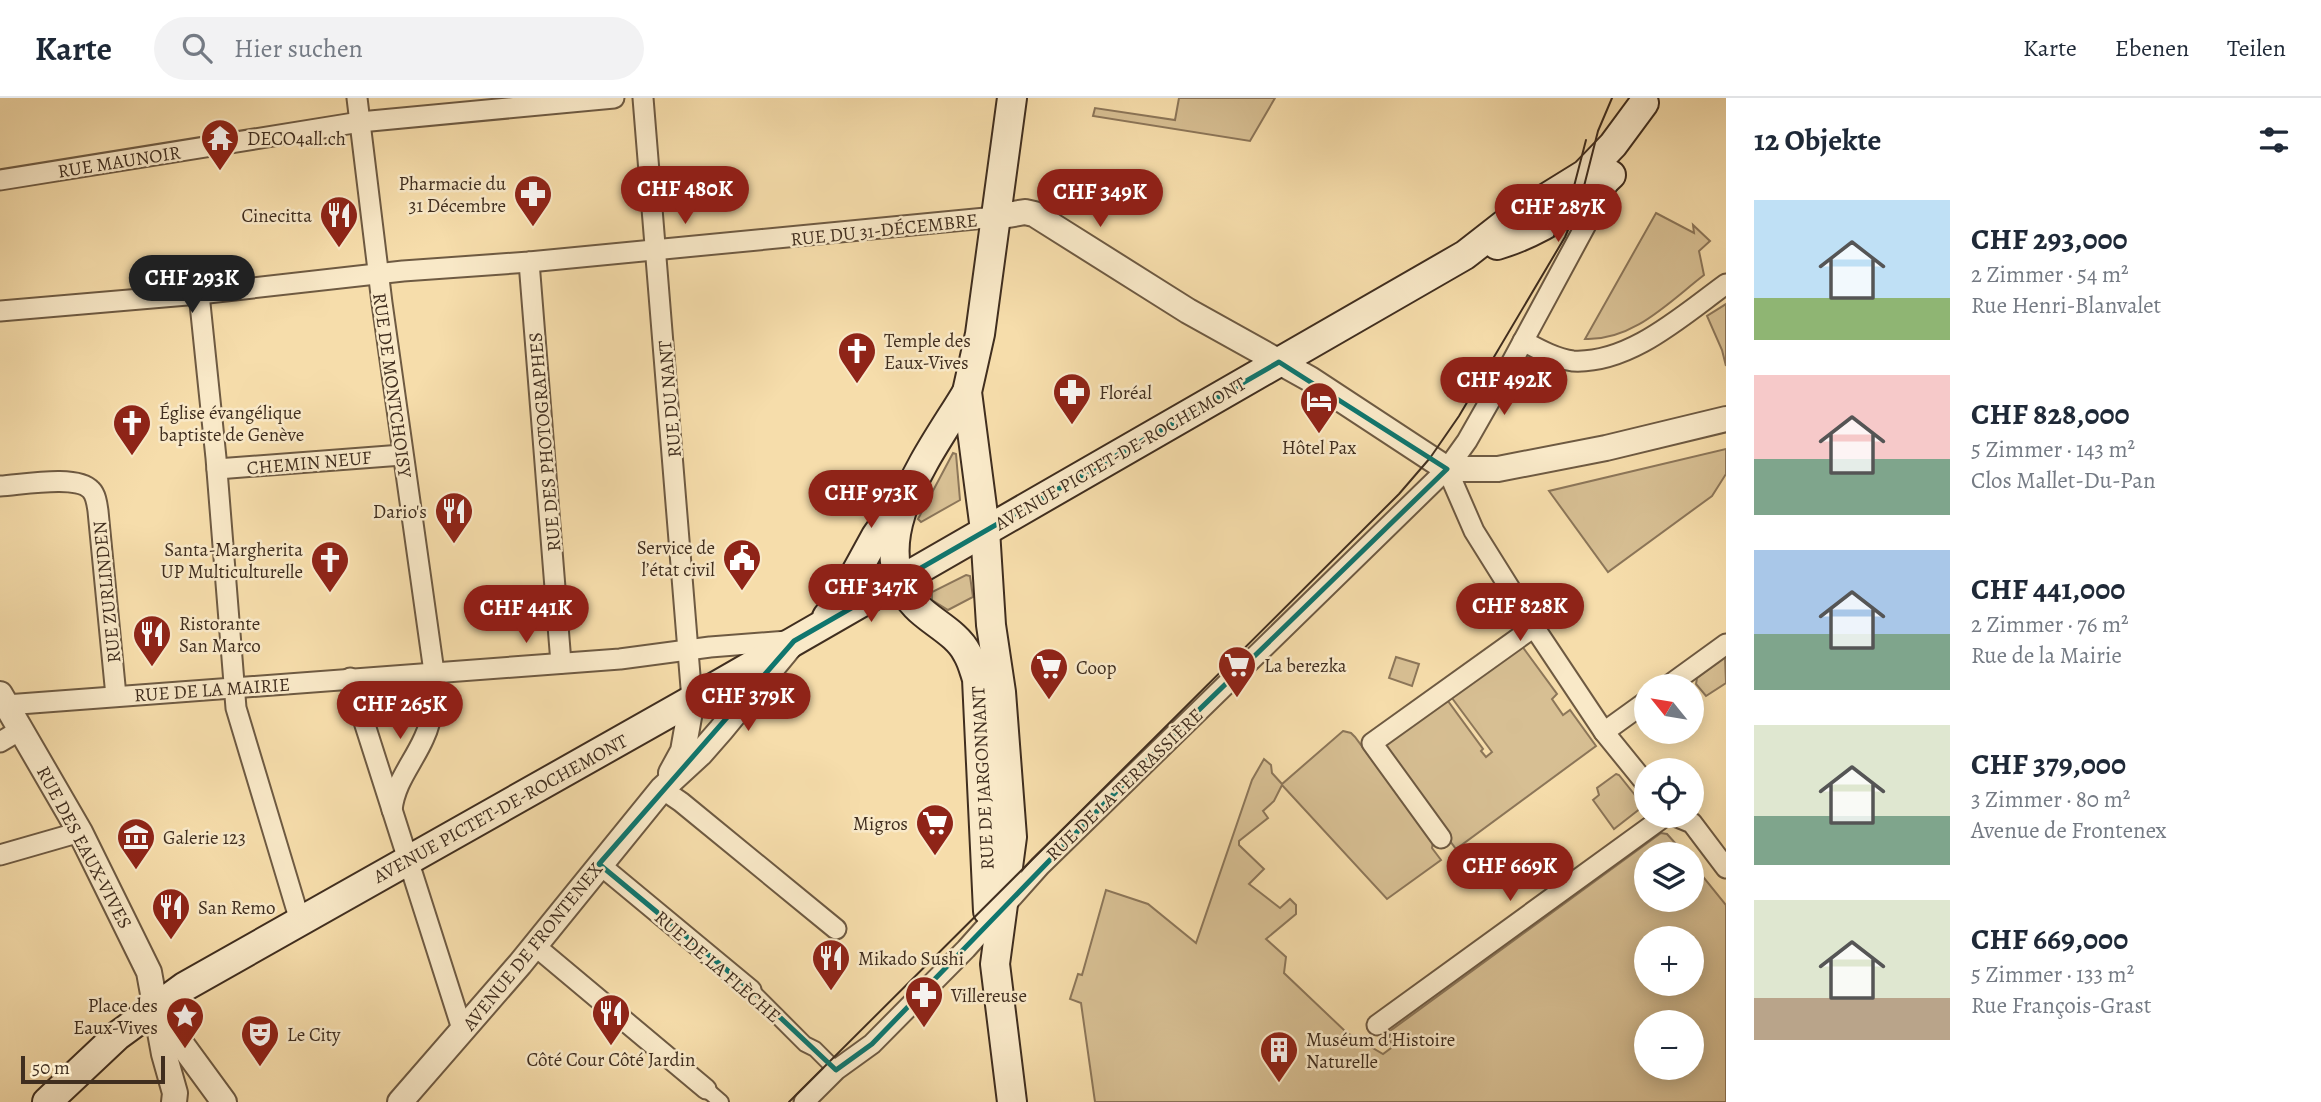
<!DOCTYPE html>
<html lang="de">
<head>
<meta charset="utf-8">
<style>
  body { margin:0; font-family:Alegreya,serif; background:#f2f2f3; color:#1f2937; height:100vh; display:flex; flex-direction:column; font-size:26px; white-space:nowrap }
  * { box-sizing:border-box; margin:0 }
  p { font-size:23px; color:#747a83 }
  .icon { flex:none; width:38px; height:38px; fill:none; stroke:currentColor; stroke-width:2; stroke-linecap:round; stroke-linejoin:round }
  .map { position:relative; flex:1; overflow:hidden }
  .panel { display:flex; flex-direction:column; background:#fff; width:595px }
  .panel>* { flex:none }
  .needle { width:46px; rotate:300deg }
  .fabs { position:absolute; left:1634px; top:576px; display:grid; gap:14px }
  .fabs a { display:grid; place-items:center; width:70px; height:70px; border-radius:50%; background:#fff; box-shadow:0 4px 18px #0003; font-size:35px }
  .scale { position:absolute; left:21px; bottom:18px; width:144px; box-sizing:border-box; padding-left:7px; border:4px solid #402e1f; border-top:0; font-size:19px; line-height:24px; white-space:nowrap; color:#402e1f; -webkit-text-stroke:5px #f9e9c8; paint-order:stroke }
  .price { position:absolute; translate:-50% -60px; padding:0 16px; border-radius:24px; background:#8f2418; color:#fff; font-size:23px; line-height:46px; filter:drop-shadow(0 2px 4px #0008) }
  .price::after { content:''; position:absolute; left:50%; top:42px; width:21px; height:16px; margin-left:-10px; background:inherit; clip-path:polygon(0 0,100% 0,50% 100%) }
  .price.current { background:#222; color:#fff }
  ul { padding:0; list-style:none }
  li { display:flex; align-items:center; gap:21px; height:175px; padding:0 28px }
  li span { display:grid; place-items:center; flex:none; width:196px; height:140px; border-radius:0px; color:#555 }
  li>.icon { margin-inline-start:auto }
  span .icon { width:84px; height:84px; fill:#fffc; stroke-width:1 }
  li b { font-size:30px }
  h2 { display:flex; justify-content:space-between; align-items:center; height:84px; padding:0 28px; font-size:30px }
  header { display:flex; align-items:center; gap:42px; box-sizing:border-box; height:98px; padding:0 35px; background:#fff; border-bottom:2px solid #e0e1e3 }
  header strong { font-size:33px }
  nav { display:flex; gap:38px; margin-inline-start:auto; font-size:24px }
  .search { width:490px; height:63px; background:#f2f2f3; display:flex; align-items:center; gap:18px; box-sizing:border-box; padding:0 24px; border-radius:38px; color:#747a83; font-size:26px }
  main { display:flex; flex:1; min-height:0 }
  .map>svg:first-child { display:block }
  .green { fill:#d7bf93; stroke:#8c7659; stroke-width:2; fill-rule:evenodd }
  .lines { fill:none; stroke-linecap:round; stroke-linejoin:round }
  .pedestrian-casing { stroke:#6e5a42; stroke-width:18 }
  .minor-casing { stroke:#6e5a42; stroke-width:23 }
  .tertiary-casing { stroke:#6e5a42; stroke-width:28 }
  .secondary-casing { stroke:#402e1f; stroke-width:32 }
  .pedestrian { stroke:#f9e9c8; stroke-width:14 }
  .minor { stroke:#f9e9c8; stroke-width:19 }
  .tertiary { stroke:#f9e9c8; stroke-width:24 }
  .secondary { stroke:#f9e9c8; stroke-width:28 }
  .tram { stroke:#402e1f; stroke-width:2 }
  .marked { fill:none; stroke:#0f766e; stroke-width:5; stroke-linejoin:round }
  .labels { text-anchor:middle; stroke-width:5; stroke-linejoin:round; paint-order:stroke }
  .poi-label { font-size:19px; fill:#402e1f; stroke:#f9e9c8; text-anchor:start }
  .street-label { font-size:19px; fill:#402e1f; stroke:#f9e9c8 }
</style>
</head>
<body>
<header>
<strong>Karte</strong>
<div class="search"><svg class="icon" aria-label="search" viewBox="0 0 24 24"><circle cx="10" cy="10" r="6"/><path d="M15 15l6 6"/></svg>Hier suchen</div>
<nav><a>Karte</a><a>Ebenen</a><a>Teilen</a></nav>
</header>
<main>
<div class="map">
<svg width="1726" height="1004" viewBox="0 0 1726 1004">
  <rect width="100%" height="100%" fill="#f6ddab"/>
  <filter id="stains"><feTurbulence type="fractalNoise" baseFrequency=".00286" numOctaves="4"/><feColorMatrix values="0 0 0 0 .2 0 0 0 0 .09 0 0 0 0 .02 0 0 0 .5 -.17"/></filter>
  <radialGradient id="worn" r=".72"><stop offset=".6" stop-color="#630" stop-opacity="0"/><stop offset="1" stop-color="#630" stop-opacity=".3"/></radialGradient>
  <g class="green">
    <polygon points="1179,0 1275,0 1250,43 1093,18 1095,10 1175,22"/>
    <path d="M1656,115L1694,135L1693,127L1710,143L1699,153L1704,177C1669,204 1633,243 1585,241Z"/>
    <polygon points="1726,206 1726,268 1722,252 1707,218"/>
    <polygon points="1726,351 1726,376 1712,398 1608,474 1549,393"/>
    <polygon points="953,355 956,356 960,402 921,424 918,421"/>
    <polygon points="966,477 970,478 973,499 948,512 932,502 932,494"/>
    <polygon points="1519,544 1557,596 1552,601 1563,617 1570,612 1596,648 1456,751 1383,653 1384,643 1445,599 1483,651 1481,653 1486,659 1492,654 1449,596"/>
    <polygon points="1396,559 1419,566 1412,588 1389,580"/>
    <polygon points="1725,559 1726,585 1706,598 1696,586 1697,580"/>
    <path d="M1343,633L1351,635L1355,639L1433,744L1432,750L1441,762L1387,801L1282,687L1274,703L1263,713L1268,720L1239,743V747L1264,771L1249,786L1280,810L1290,801L1296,807V816L1266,841L1286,859L1284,875L1346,934L1383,956L1391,950L1390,933L1661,735L1667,736L1685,756H1647V802H1692V765L1726,807V1004H1095L1081,905L1070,901L1078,876L1082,877L1106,792L1148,806L1196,845L1252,682L1264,661L1271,667L1272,675L1282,686ZM1647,840H1692V886H1647ZM1647,924H1692V970H1647Z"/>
    <polygon points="1616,676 1619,677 1642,706 1641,710 1614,731 1593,702 1599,697 1597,690"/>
  </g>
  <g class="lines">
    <defs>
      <g id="pedestrian">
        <polyline points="751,892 805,946 815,951 836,972"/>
        <polyline points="706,991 721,1004"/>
      </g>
      <g id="minor">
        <path d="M357,0L382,205L434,574C434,597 434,619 424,640C413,665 395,684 392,712"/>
        <polyline points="643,0 692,602"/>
        <polyline points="0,82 360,24 614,0"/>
        <polyline points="529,164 561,565"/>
        <polyline points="199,196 216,360 236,610 300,823"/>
        <polyline points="0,213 199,196 403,173 529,164 996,119"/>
        <path d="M1523,243C1538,251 1556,261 1573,263C1630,266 1683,217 1726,186"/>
        <polyline points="217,371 402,357"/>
        <polyline points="1447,371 1474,433 1534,529 1604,634 1647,687"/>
        <path d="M0,388C21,387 77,376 91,392C96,397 97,406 98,413L116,598"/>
        <polyline points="350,580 463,934"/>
        <polyline points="1668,588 1726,546"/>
        <polyline points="6,607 620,561 710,549 787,543"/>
        <polyline points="1604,634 1647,603"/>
        <polyline points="0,644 22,631"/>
        <polyline points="662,691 681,704 836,831"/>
        <polyline points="1675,718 1692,725 1726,770"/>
        <polyline points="1441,740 1372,645 1534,529"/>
        <polyline points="0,757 80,734"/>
        <polyline points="599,766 751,892"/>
        <polyline points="534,847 706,991"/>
        <polyline points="1377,927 1665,718"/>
        <polyline points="804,1004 836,972 872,946 966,851 1040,768 1447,371 1467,343 1508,271 1608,86"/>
      </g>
      <g id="tertiary">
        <polyline points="996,119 1025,114 1034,116 1188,213 1310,281 1447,371 1498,371 1606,350 1726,321"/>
        <polyline points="0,596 80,734 149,874 164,956 175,995 174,1004"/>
        <polyline points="671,675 683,653 692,602"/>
        <polyline points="161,918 224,1004"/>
        <polyline points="400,1004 520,866 662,691 700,656 721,632 791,547"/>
      </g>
      <g id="secondary">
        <polyline points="1012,0 980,236 967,294 985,432 991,527 1001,594 1012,739 995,866 1012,1004"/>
        <path d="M1497,147C1540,134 1579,108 1611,77"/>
        <path d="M967,294C934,350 857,446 916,508C931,524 957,535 967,555C972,563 974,572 977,581L988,813"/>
        <polyline points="827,519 842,500 876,438 897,408"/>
        <polyline points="47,1004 117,938 184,889 692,602 1465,157 1506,125 1585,76 1613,47 1644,5"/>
      </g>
    </defs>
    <use href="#pedestrian" class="pedestrian-casing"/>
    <use href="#minor" class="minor-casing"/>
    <use href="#tertiary" class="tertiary-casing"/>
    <use href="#secondary" class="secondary-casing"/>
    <use href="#pedestrian" class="pedestrian"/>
    <use href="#minor" class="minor"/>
    <use href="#tertiary" class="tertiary"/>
    <use href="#secondary" class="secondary"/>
    <g class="tram">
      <polyline points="1554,138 1572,96 1586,42"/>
      <polyline points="789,1004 1399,396 1430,360 1459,318 1565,139 1580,104 1598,33 1612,0"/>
    </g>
  </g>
  <path class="marked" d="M1279,264L1447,371L1136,673L872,946L836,972L751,892L599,766L794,543Z"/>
  <defs>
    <symbol id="temple-pin" viewBox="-11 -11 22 30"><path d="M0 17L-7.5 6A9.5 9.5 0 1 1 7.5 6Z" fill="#8f2418" stroke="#f9e9c8"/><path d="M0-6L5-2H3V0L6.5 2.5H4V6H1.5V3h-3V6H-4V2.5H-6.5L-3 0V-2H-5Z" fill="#fff"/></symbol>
    <symbol id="pharmacy-pin" viewBox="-11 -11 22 30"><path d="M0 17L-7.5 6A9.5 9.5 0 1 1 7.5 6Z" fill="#8f2418" stroke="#f9e9c8"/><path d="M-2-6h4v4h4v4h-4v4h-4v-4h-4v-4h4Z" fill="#fff"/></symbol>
    <symbol id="restaurant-pin" viewBox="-11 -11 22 30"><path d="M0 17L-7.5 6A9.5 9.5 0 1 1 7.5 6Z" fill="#8f2418" stroke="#f9e9c8"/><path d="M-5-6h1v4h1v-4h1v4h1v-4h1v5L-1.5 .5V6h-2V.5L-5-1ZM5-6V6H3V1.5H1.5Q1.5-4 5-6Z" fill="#fff"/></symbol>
    <symbol id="church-pin" viewBox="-11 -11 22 30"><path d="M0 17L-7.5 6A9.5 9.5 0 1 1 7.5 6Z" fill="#8f2418" stroke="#f9e9c8"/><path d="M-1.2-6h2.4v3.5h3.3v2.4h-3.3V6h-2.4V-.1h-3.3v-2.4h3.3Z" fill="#fff"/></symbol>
    <symbol id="hotel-pin" viewBox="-11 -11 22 30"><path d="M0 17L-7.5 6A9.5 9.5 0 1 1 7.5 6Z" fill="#8f2418" stroke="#f9e9c8"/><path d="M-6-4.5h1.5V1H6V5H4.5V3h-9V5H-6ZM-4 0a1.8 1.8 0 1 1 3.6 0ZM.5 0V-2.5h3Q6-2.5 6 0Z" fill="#fff"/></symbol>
    <symbol id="civic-pin" viewBox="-11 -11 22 30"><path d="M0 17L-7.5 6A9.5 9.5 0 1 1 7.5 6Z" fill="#8f2418" stroke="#f9e9c8"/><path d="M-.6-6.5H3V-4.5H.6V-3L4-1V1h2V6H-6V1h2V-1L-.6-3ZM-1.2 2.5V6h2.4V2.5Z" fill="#fff"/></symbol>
    <symbol id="supermarket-pin" viewBox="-11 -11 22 30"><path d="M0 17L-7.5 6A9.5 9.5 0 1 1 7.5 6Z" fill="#8f2418" stroke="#f9e9c8"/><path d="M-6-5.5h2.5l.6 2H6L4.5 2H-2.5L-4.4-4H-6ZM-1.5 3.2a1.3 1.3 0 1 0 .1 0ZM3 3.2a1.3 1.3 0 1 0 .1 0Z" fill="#fff"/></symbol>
    <symbol id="museum-pin" viewBox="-11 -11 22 30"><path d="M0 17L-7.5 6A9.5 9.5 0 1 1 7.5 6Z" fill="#8f2418" stroke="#f9e9c8"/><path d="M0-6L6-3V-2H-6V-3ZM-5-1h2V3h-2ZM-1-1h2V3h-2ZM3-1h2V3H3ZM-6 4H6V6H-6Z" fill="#fff"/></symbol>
    <symbol id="sight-pin" viewBox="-11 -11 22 30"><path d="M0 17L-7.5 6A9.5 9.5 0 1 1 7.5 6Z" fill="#8f2418" stroke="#f9e9c8"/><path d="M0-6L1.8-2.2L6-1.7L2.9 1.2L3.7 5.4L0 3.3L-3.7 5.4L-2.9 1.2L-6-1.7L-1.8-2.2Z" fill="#fff"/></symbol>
    <symbol id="theatre-pin" viewBox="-11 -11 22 30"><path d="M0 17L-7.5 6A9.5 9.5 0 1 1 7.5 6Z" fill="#8f2418" stroke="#f9e9c8"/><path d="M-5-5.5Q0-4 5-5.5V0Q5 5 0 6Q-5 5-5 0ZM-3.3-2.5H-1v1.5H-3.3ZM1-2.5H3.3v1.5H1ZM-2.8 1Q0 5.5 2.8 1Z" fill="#fff"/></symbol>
    <symbol id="building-pin" viewBox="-11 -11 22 30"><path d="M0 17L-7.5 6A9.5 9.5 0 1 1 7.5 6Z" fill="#8f2418" stroke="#f9e9c8"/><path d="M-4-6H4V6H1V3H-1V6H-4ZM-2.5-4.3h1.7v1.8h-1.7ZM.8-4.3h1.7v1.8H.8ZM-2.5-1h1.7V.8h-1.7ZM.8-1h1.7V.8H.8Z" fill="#fff"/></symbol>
  </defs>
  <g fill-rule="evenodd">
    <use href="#temple-pin" x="198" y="18" width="44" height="60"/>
    <use href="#pharmacy-pin" x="511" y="74" width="44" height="60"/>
    <use href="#restaurant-pin" x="317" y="95" width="44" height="60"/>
    <use href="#church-pin" x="835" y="231" width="44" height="60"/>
    <use href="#pharmacy-pin" x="1050" y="272" width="44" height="60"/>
    <use href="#hotel-pin" x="1297" y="281" width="44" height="60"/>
    <use href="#church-pin" x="110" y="303" width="44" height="60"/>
    <use href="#restaurant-pin" x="432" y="391" width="44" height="60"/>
    <use href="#civic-pin" x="720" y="438" width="44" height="60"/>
    <use href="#church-pin" x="308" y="440" width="44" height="60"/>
    <use href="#restaurant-pin" x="130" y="514" width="44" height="60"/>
    <use href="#supermarket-pin" x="1215" y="545" width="44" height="60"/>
    <use href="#supermarket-pin" x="1027" y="547" width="44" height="60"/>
    <use href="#supermarket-pin" x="913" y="703" width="44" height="60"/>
    <use href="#museum-pin" x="114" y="717" width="44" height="60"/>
    <use href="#restaurant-pin" x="149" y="787" width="44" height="60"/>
    <use href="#restaurant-pin" x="809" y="838" width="44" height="60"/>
    <use href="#pharmacy-pin" x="902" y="875" width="44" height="60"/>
    <use href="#restaurant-pin" x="589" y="893" width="44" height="60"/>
    <use href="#sight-pin" x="163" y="896" width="44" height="60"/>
    <use href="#theatre-pin" x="238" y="914" width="44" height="60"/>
    <use href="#building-pin" x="1257" y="930" width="44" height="60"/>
  </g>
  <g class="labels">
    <g class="poi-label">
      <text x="247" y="47">DECO4all.ch</text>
      <text x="506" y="92" text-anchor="end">Pharmacie du<tspan x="506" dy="22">31 Décembre</tspan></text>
      <text x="312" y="124" text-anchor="end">Cinecitta</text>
      <text x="884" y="249">Temple des<tspan x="884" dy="22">Eaux-Vives</tspan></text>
      <text x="1099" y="301">Floréal</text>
      <text x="159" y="321">Église évangélique<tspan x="159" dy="22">baptiste de Genève</tspan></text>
      <text x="1319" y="356" text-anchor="middle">Hôtel Pax</text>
      <text x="427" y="420" text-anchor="end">Dario's</text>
      <text x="715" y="456" text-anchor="end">Service de<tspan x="715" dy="22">l’état civil</tspan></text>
      <text x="303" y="458" text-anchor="end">Santa-Margherita<tspan x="303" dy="22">UP Multiculturelle</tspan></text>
      <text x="179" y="532">Ristorante<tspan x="179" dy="22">San Marco</tspan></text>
      <text x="1264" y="574">La berezka</text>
      <text x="1076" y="576">Coop</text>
      <text x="908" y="732" text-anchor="end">Migros</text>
      <text x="163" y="746">Galerie 123</text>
      <text x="198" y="816">San Remo</text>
      <text x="858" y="867">Mikado Sushi</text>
      <text x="951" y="904">Villereuse</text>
      <text x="158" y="914" text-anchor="end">Place des<tspan x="158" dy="22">Eaux-Vives</tspan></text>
      <text x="287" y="943">Le City</text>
      <text x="1306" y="948">Muséum d'Histoire<tspan x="1306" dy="22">Naturelle</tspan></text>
      <text x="611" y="968" text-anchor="middle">Côté Cour Côté Jardin</text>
    </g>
    <g class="street-label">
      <text transform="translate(119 63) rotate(-9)" y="7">RUE MAUNOIR</text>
      <text transform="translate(884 131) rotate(-6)" y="7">RUE DU 31-DÉCEMBRE</text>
      <text transform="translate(393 287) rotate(82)" y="7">RUE DE MONTCHOISY</text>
      <text transform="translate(669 301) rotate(-95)" y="7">RUE DU NANT</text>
      <text transform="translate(544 344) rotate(-95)" y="7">RUE DES PHOTOGRAPHES</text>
      <text transform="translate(1120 355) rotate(-30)" y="7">AVENUE PICTET-DE-ROCHEMONT</text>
      <text transform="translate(309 364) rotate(-5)" y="7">CHEMIN NEUF</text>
      <text transform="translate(106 494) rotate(-96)" y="7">RUE ZURLINDEN</text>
      <text transform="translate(212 591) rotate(-4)" y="7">RUE DE LA MAIRIE</text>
      <text transform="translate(982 680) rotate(-93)" y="7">RUE DE JARGONNANT</text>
      <text transform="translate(1124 686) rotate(-44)" y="7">RUE DE LA TERRASSIÈRE</text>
      <text transform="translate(500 710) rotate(-29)" y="7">AVENUE PICTET-DE-ROCHEMONT</text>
      <text transform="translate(85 749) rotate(62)" y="7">RUE DES EAUX-VIVES</text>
      <text transform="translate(532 848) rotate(-51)" y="7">AVENUE DE FRONTENEX</text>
      <text transform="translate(718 868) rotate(41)" y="7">RUE DE LA FLÈCHE</text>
    </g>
  </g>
  <rect width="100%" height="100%" filter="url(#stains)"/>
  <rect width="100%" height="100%" fill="url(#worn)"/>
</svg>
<div class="fabs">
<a><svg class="needle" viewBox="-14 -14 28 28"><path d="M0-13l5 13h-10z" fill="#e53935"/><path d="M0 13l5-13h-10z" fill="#747a83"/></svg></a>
<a><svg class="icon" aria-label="locate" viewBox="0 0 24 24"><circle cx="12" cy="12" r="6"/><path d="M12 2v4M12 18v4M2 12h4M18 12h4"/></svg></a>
<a><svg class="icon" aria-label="layers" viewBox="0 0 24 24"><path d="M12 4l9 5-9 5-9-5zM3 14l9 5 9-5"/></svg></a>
<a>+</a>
<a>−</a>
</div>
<div class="scale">50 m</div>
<b class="price" style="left:685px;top:128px">CHF 480K</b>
<b class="price" style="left:1100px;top:131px">CHF 349K</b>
<b class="price" style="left:1558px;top:146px">CHF 287K</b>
<b class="price current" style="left:192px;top:217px">CHF 293K</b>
<b class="price" style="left:1504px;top:319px">CHF 492K</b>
<b class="price" style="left:871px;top:432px">CHF 973K</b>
<b class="price" style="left:871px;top:526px">CHF 347K</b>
<b class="price" style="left:1520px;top:545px">CHF 828K</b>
<b class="price" style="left:526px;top:547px">CHF 441K</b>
<b class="price" style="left:748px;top:635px">CHF 379K</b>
<b class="price" style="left:400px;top:643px">CHF 265K</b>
<b class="price" style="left:1510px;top:805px">CHF 669K</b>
</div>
<section class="panel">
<h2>12 Objekte<svg class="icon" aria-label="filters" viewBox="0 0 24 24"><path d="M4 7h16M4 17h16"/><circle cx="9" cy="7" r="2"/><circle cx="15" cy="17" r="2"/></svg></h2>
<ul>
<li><span style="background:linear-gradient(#bfe0f5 70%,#8fb573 0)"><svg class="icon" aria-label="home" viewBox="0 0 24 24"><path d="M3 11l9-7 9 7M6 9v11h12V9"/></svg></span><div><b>CHF 293,000</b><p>2 Zimmer · 54 m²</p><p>Rue Henri-Blanvalet</p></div></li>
<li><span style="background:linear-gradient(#f6c9c9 60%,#7fa58c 0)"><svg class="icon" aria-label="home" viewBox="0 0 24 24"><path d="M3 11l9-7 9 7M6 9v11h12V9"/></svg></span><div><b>CHF 828,000</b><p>5 Zimmer · 143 m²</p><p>Clos Mallet-Du-Pan</p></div></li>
<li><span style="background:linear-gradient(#a9c7e8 60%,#7fa58c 0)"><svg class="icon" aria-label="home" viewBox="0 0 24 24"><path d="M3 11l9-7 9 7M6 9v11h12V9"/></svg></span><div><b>CHF 441,000</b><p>2 Zimmer · 76 m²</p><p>Rue de la Mairie</p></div></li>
<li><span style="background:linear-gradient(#dfe7d0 65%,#7fa58c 0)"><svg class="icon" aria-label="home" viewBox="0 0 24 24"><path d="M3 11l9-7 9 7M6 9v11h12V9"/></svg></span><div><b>CHF 379,000</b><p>3 Zimmer · 80 m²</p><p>Avenue de Frontenex</p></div></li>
<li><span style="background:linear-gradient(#dfe7d0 70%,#b9a48a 0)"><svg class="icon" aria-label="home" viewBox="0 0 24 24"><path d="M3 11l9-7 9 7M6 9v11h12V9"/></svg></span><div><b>CHF 669,000</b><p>5 Zimmer · 133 m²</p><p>Rue François-Grast</p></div></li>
</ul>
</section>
</main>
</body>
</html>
